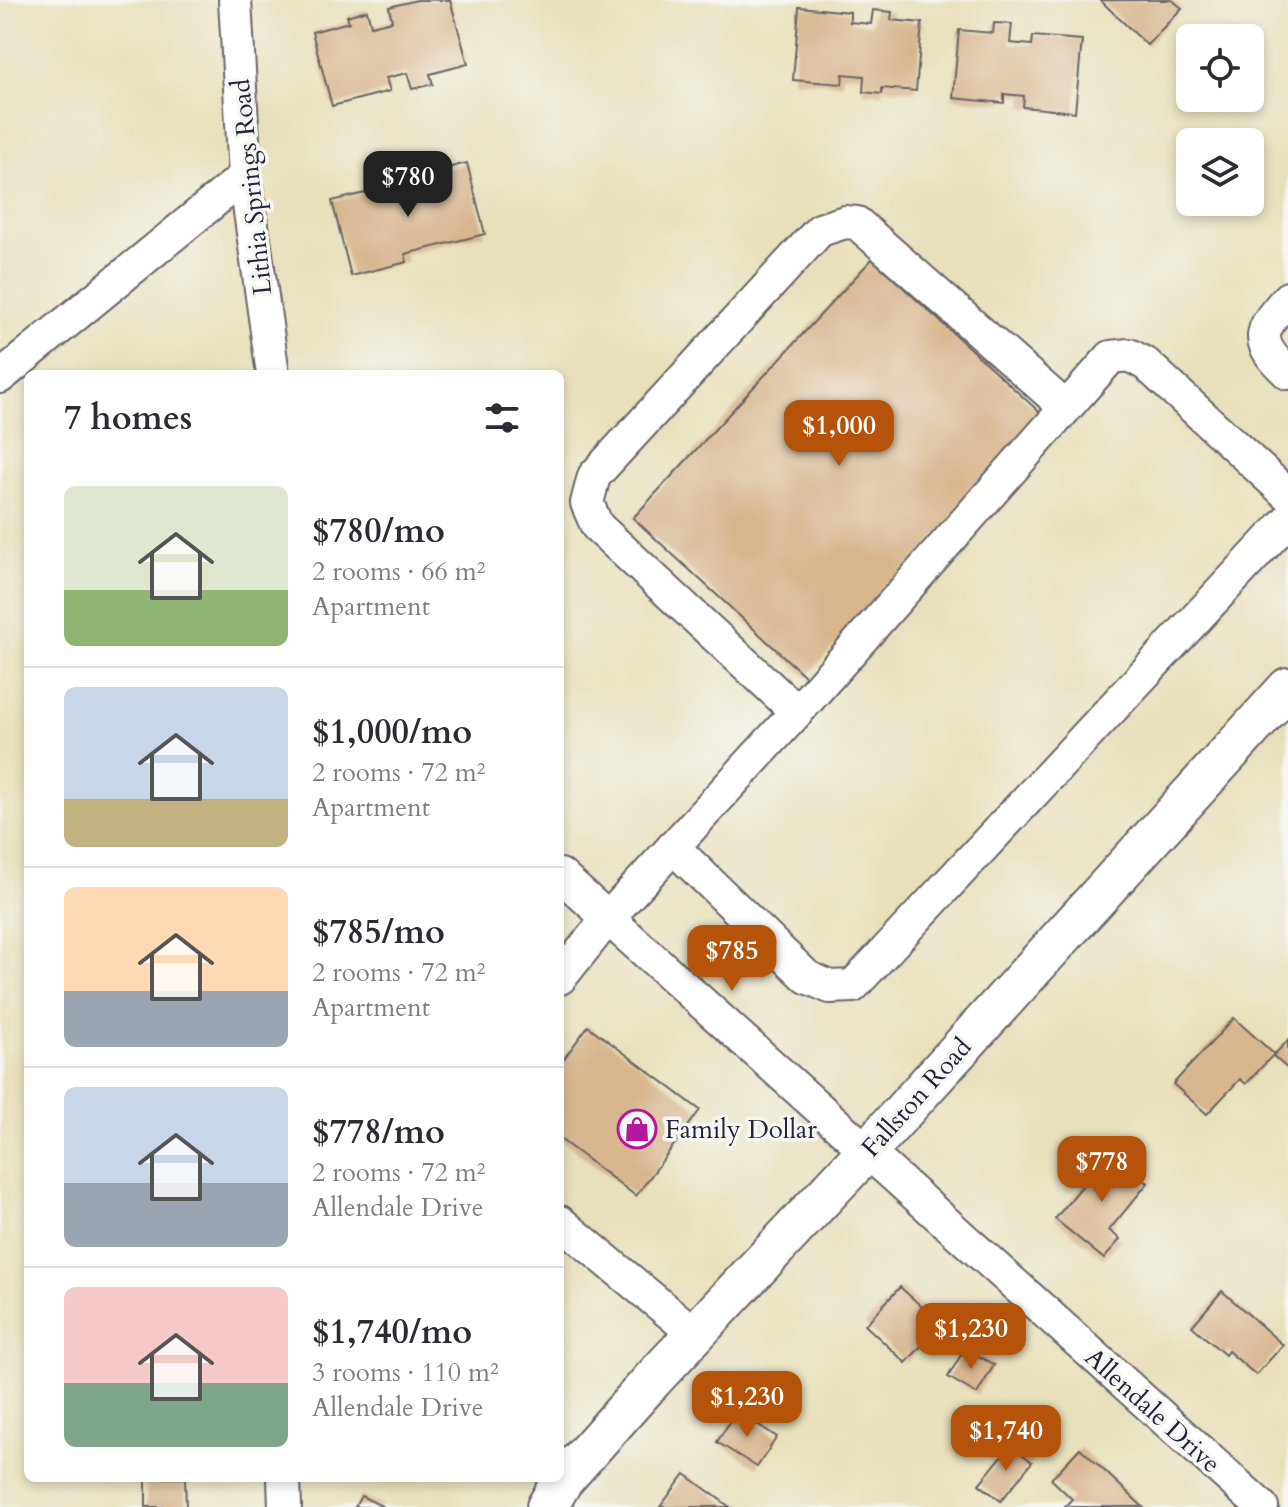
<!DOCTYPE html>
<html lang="en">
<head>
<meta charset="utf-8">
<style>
  body { margin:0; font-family:Cardo,serif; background:#f7f7f7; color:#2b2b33; height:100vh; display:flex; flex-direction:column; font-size:30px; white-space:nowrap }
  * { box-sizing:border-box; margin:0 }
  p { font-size:26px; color:#7c7c81 }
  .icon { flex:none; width:44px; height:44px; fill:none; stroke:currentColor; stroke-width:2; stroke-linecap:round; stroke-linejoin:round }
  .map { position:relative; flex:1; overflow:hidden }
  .side { position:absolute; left:24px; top:370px; width:540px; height:1112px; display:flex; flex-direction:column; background:#fff; border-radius:12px; box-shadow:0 4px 12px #0003 }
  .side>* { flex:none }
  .tools { position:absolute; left:1176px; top:24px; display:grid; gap:16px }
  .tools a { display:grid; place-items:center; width:88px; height:88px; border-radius:12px; background:#fff; box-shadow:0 4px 12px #0003; font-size:40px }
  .price { position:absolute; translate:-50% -68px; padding:0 18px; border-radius:16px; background:#b45309; color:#fff; font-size:26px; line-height:52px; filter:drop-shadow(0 2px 4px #0008) }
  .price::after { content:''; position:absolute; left:50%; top:48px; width:24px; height:18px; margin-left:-12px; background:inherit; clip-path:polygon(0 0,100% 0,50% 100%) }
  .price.active { background:#222; color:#fff }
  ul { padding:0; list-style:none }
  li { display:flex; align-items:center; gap:24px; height:200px; padding:0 40px }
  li+li { border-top:2px solid #e1e1e2 }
  li span { display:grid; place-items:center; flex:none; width:224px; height:160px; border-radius:12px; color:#555 }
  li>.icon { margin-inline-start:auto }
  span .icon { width:96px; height:96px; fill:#fffc; stroke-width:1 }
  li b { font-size:34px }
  h2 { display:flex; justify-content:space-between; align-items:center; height:96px; padding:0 40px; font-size:34px }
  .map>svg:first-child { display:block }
  .building { fill:#d7b68d }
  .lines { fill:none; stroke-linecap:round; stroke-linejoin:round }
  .minor-casing { stroke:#676468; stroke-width:36 }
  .major-casing { stroke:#676468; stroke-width:44 }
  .minor { stroke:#fff; stroke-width:32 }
  .major { stroke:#fff; stroke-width:40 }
  .labels { text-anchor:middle; stroke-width:7; stroke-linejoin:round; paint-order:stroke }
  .street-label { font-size:26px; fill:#22223b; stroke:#f6f6f2 }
  .poi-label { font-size:26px; fill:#22223b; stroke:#f6f6f2; text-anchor:start }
</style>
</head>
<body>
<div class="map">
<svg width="1288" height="1507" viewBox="0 0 1288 1507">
  <rect width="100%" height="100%" fill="#f6f6f2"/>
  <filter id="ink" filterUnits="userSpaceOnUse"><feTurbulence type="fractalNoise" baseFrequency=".0125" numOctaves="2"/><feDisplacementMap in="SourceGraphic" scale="16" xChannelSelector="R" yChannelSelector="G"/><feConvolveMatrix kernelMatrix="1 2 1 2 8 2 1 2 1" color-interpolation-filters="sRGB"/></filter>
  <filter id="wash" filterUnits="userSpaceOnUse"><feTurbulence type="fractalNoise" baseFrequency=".006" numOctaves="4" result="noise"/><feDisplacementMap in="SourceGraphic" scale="32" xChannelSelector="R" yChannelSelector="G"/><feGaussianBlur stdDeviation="1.8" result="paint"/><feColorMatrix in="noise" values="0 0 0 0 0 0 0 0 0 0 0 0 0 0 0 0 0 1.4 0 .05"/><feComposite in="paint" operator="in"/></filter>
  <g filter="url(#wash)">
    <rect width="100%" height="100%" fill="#e8e0bb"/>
    <g id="blocks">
      <g class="building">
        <polygon points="417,0 450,0 468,64 430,74 433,84 412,89 407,73 386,78 390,91 332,106 312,32 349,22 347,16 367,10 371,26 392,21 389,7"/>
        <polygon points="1100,0 1172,0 1182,8 1147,45"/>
        <polygon points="799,7 850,12 850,22 871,24 873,10 892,12 891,20 922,23 916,91 882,88 882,94 863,92 864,76 843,74 842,84 793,80"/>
        <polygon points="994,23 1012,24 1010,43 1032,45 1033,36 1082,40 1075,112 1023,107 1024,96 1004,94 1004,103 953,98 959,30 993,33"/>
        <polygon points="467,163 485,234 405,254 407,262 351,276 332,201 390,187 392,195 411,190 408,178"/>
        <polygon points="872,259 1046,418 806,677 633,518"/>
        <polygon points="1234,1018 1274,1054 1246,1084 1240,1079 1207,1114 1173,1084"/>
        <polygon points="588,1026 700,1110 636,1196 560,1139 560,1064"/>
        <polygon points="1288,1040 1288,1069 1273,1056"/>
        <polygon points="1110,1152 1148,1183 1109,1230 1120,1239 1104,1259 1055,1219"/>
        <polygon points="900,1287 941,1324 906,1363 865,1325"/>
        <polygon points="1222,1291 1283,1345 1256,1375 1228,1351 1225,1355 1192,1326"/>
        <polygon points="965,1348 994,1365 977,1394 948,1377"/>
        <polygon points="737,1411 777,1437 757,1467 717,1442"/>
        <polygon points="1011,1445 1032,1462 1001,1501 979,1484"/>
        <polygon points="1080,1448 1143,1507 1064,1507 1072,1499 1051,1479"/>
        <polygon points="685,1474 730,1507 660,1507"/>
        <polygon points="146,1478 185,1478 186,1507 146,1507"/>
        <polygon points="361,1496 384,1507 355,1507"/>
      </g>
    </g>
  </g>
  <g filter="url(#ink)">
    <use href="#blocks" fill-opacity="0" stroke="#676468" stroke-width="2"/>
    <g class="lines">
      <defs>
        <g id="minor">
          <polyline points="235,0 245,176 273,374"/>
          <path d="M1288,298C1258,331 1254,341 1288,373"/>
          <polyline points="0,377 245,176"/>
          <polyline points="797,712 597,526 587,503 594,476 820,230 845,222 857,223 1064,406"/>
          <polyline points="673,847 807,977 830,987 853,986 1288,520"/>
          <polyline points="560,875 1262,1507"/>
          <polyline points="560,978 608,918 797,712 1111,357 1129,355 1146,364 1288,495"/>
          <polyline points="560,1222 695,1334"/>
          <polyline points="284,1478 285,1507"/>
        </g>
        <polyline id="major" points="547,1507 562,1481 653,1379 866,1152 1288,688"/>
      </defs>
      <use href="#minor" class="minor-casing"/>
      <use href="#major" class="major-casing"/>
      <use href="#minor" class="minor"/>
      <use href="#major" class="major"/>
    </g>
  </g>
  <defs>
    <symbol id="shop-ring" viewBox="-11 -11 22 22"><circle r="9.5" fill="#f6f6f2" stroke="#b5179e" stroke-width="1.5"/><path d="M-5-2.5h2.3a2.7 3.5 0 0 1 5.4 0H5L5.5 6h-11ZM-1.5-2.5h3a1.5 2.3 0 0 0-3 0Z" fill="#b5179e"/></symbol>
  </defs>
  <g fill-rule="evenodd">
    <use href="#shop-ring" x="615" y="1107" width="44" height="44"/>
  </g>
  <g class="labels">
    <g class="street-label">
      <text transform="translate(251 187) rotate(-96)" y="9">Lithia Springs Road</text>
      <text transform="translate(916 1097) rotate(-48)" y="9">Fallston Road</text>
      <text transform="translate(1153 1410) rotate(42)" y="9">Allendale Drive</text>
    </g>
    <g class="poi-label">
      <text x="665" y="1138">Family Dollar</text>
    </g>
  </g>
</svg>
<div class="tools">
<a><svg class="icon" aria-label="locate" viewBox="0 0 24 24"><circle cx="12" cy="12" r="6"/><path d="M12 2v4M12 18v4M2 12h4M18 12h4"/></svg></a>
<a><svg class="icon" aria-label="layers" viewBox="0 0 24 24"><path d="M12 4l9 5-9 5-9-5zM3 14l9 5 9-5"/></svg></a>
</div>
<b class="price active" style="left:408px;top:219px">$780</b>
<b class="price" style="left:839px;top:468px">$1,000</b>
<b class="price" style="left:732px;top:993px">$785</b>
<b class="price" style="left:1102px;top:1204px">$778</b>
<b class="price" style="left:971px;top:1371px">$1,230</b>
<b class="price" style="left:747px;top:1439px">$1,230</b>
<b class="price" style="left:1006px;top:1473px">$1,740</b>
<section class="side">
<h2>7 homes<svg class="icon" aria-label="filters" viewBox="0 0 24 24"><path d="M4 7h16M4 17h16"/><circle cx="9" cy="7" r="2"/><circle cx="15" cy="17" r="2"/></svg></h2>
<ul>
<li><span style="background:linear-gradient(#dfe7d0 65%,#8fb573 0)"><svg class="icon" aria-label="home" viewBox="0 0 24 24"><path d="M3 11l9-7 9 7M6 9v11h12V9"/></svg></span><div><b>$780/mo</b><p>2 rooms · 66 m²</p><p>Apartment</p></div></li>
<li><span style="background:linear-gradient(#c9d6e8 70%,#c2b280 0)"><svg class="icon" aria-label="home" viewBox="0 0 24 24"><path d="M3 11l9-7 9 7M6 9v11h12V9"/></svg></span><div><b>$1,000/mo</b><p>2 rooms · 72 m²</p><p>Apartment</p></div></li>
<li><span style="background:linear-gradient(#ffd9b3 65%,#9aa5b1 0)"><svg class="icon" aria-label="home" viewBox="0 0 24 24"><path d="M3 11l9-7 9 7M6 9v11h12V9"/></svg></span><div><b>$785/mo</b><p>2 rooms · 72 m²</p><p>Apartment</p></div></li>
<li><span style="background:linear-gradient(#c9d6e8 60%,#9aa5b1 0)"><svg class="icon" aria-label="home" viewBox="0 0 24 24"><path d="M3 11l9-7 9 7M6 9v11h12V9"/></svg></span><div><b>$778/mo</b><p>2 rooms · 72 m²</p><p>Allendale Drive</p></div></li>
<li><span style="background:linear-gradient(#f6c9c9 60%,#7fa58c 0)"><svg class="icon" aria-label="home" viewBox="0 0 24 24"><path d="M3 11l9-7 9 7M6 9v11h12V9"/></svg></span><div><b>$1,740/mo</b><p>3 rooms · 110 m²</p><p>Allendale Drive</p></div></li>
</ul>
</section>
</div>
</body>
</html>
